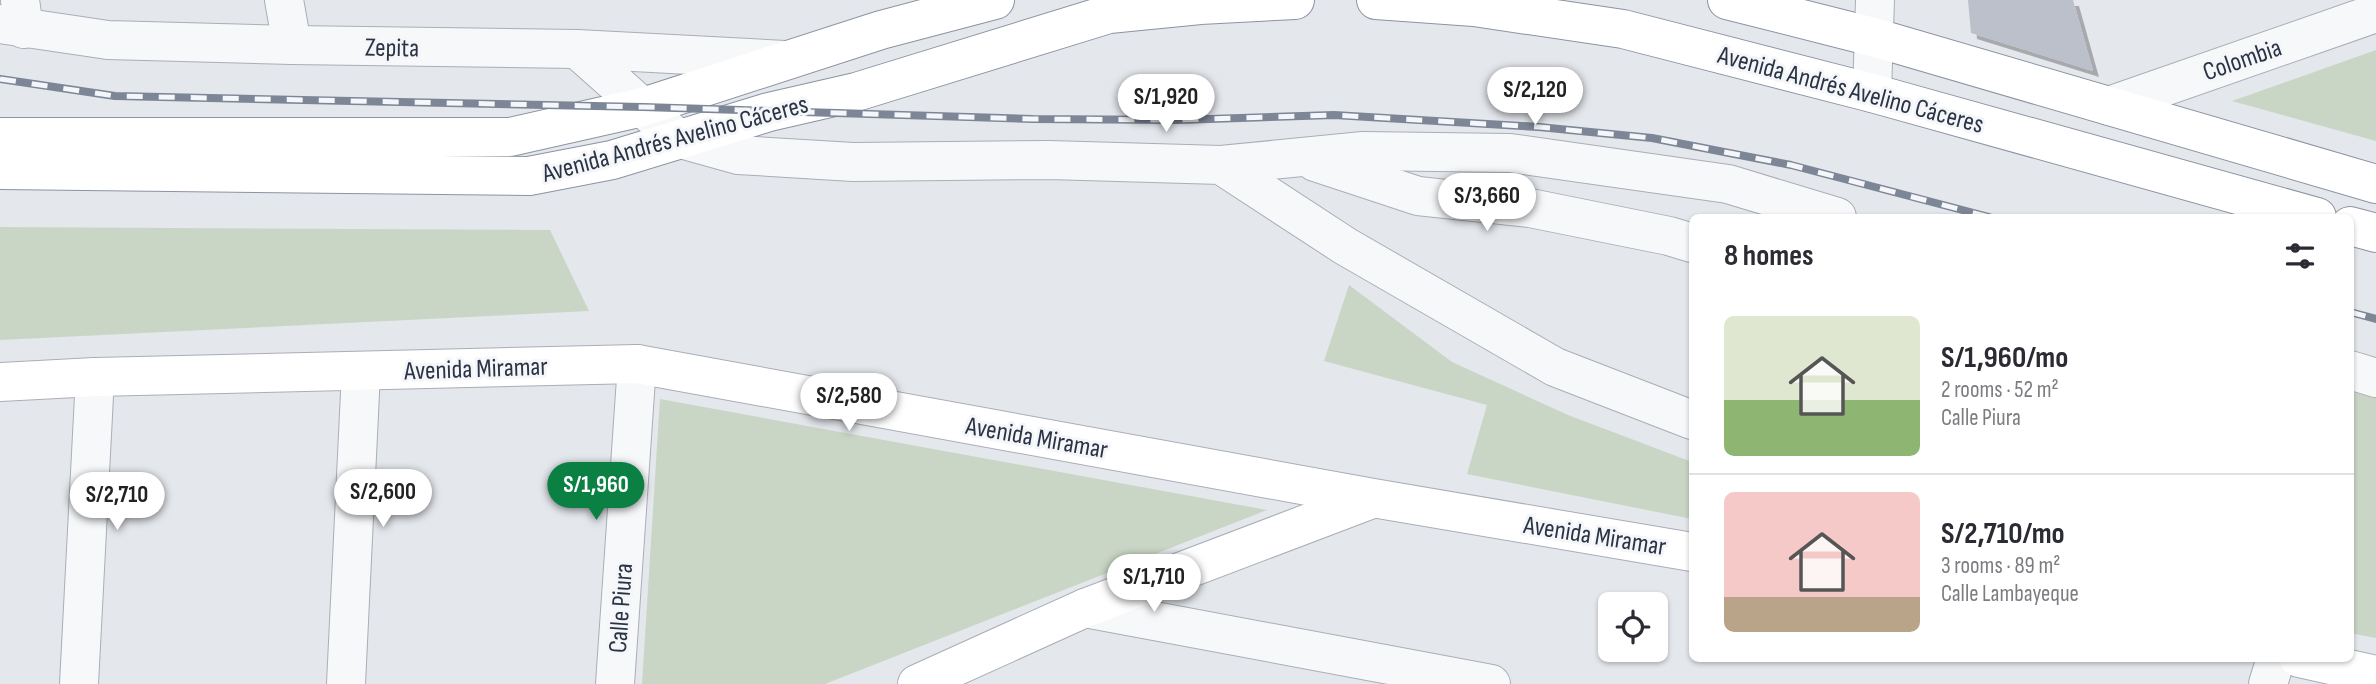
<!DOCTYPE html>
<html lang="en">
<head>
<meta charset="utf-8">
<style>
  body { margin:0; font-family:"Sofia Sans Condensed",sans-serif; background:#f2f2f3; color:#2b2b33; height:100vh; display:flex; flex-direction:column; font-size:26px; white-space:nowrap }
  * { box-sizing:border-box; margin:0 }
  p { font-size:23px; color:#7c7c81 }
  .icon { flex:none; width:38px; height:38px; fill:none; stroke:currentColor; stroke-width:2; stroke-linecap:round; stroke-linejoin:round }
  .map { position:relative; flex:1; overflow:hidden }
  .sheet { position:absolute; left:1689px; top:214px; width:665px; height:448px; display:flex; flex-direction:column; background:#fff; border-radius:10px; box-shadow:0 2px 5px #0004 }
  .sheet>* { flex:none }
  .fabs { position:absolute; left:1598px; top:592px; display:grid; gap:14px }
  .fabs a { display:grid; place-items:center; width:70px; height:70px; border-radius:10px; background:#fff; box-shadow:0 2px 5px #0004; font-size:35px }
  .price { position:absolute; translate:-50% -60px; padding:0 16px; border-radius:24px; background:#fff; color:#222; font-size:23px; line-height:46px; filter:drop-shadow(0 2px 4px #0008) }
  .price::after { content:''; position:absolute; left:50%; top:42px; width:21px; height:16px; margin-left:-10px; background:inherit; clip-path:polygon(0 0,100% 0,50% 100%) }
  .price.active { background:#0b8043; color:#fff }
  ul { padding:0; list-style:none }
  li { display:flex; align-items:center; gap:21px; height:175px; padding:0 35px }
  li+li { border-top:2px solid #e1e1e2 }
  li span { display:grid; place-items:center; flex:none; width:196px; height:140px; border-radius:10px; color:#555 }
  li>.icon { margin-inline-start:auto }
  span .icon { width:84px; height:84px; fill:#fffc; stroke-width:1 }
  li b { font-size:30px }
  h2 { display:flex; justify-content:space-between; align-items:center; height:84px; padding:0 35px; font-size:30px }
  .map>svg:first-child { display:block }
  .green { fill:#c9d6c5 }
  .building { fill:#bbc0ca; filter:url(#shadow) }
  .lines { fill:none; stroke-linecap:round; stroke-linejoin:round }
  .minor-casing { stroke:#a9aeb7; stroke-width:40 }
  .tertiary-casing { stroke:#a9aeb7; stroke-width:40 }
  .secondary-casing { stroke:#a9aeb7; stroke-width:40 }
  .trunk-casing { stroke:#8b94a3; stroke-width:40 }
  .minor { stroke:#f7f8fa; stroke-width:38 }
  .tertiary { stroke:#f7f8fa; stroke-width:38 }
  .secondary { stroke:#fff; stroke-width:38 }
  .trunk { stroke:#fff; stroke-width:38 }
  .rail-casing { stroke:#7d8696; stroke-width:8 }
  .rail { stroke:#f4f6f9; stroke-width:5; stroke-dasharray:16; stroke-linecap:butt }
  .labels { text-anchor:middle; stroke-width:6; stroke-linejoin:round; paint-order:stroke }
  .street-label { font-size:26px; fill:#2b3445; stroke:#f4f6f9 }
</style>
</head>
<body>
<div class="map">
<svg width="2376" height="684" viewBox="0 0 2376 684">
  <defs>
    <filter id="shadow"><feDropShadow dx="6" dy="6" stdDeviation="0" flood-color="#0004"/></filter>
  </defs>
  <rect width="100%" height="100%" fill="#e4e7ec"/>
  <g class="green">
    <polygon points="2376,50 2376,141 2232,101"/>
    <polygon points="0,227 550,230 589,311 0,340"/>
    <polygon points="1349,285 1452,362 1568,415 1692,462 1692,519 1467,474 1487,405 1324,361"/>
    <polygon points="2350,388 2376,396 2376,638 2350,633"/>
    <polygon points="660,399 1267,510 825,684 642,684"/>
  </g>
  <polygon class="building" points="1968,0 2073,0 2093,71 1971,33"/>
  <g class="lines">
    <defs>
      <g id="minor">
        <polyline points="20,0 24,29"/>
        <polyline points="284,0 292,45"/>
        <polyline points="1872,93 1875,0"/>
        <polyline points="2109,106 2376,13"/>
        <polyline points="1315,162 1418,196 1530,208 1669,236 1692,243"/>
        <polyline points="1221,165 1363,151 1510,153 1728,184 1837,217"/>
        <polyline points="2350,370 2376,378"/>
        <polyline points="1085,608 1491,684"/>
        <polyline points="79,684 95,377"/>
        <polyline points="346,684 361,372"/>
        <polyline points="615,684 637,364"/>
        <polyline points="2268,684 2276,658"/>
      </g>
      <g id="tertiary">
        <polyline points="0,24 108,40 292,45 577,49 785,60"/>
        <polyline points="577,49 677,138 738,155 853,162 1049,160 1221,165 1345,246 1555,367 1692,420"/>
      </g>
      <g id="secondary">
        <polyline points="0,382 95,377 637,364 1373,498 1692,552"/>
        <polyline points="2299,658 2376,675"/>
        <polyline points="917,684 1085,608 1372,499"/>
      </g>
      <g id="trunk">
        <polyline points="1376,0 1474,7 1623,29 1872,93 2317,217"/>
        <polyline points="1727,0 1873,37 2376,184"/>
        <polyline points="0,137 510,137 643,107 881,30 995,0"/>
        <polyline points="0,170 529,176 612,160 769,112 856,92 1109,14 1200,5 1295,0"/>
        <polyline points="2350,226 2376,233"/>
      </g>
    </defs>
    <use href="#minor" class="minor-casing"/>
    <use href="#tertiary" class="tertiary-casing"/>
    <use href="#secondary" class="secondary-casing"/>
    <use href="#trunk" class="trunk-casing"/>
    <use href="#minor" class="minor"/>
    <use href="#tertiary" class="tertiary"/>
    <use href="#secondary" class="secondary"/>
    <use href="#trunk" class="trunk"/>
    <defs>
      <g id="rail">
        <polyline points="0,79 115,96 643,107 1033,119 1178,120 1334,115 1539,127 1652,138 1791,165 1989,217"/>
        <polyline points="2350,312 2376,319"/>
      </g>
    </defs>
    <use href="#rail" class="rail-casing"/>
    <use href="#rail" class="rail"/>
  </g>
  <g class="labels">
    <g class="street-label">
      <text transform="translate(392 47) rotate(1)" y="9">Zepita</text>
      <text transform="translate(2242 59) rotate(-19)" y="9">Colombia</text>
      <text transform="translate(1851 89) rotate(15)" y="9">Avenida Andrés Avelino Cáceres</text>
      <text transform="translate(675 138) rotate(-15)" y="9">Avenida Andrés Avelino Cáceres</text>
      <text transform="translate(476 368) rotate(-2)" y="9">Avenida Miramar</text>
      <text transform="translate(1037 437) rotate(10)" y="9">Avenida Miramar</text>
      <text transform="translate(1595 535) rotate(9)" y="9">Avenida Miramar</text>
      <text transform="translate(620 608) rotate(-86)" y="9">Calle Piura</text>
    </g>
  </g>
</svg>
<div class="fabs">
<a><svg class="icon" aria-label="locate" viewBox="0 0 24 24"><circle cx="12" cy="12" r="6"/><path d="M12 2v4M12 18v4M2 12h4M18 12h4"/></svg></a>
</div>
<b class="price" style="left:1535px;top:127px">S/2,120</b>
<b class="price" style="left:1166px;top:134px">S/1,920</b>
<b class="price" style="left:1487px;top:233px">S/3,660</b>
<b class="price" style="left:849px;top:433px">S/2,580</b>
<b class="price active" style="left:596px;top:522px">S/1,960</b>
<b class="price" style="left:383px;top:529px">S/2,600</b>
<b class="price" style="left:117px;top:532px">S/2,710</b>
<b class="price" style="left:1154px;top:614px">S/1,710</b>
<section class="sheet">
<h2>8 homes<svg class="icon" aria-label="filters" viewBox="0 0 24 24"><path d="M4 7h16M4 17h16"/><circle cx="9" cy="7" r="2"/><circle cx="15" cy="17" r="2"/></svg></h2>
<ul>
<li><span style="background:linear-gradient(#dfe7d0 60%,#8fb573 0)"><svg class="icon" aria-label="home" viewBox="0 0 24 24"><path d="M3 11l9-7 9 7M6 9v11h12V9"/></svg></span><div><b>S/1,960/mo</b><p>2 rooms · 52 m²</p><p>Calle Piura</p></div></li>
<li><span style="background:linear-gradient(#f6c9c9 75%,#b9a48a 0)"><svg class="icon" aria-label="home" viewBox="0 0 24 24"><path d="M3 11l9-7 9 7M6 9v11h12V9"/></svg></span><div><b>S/2,710/mo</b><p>3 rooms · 89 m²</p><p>Calle Lambayeque</p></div></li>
</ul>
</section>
</div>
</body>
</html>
